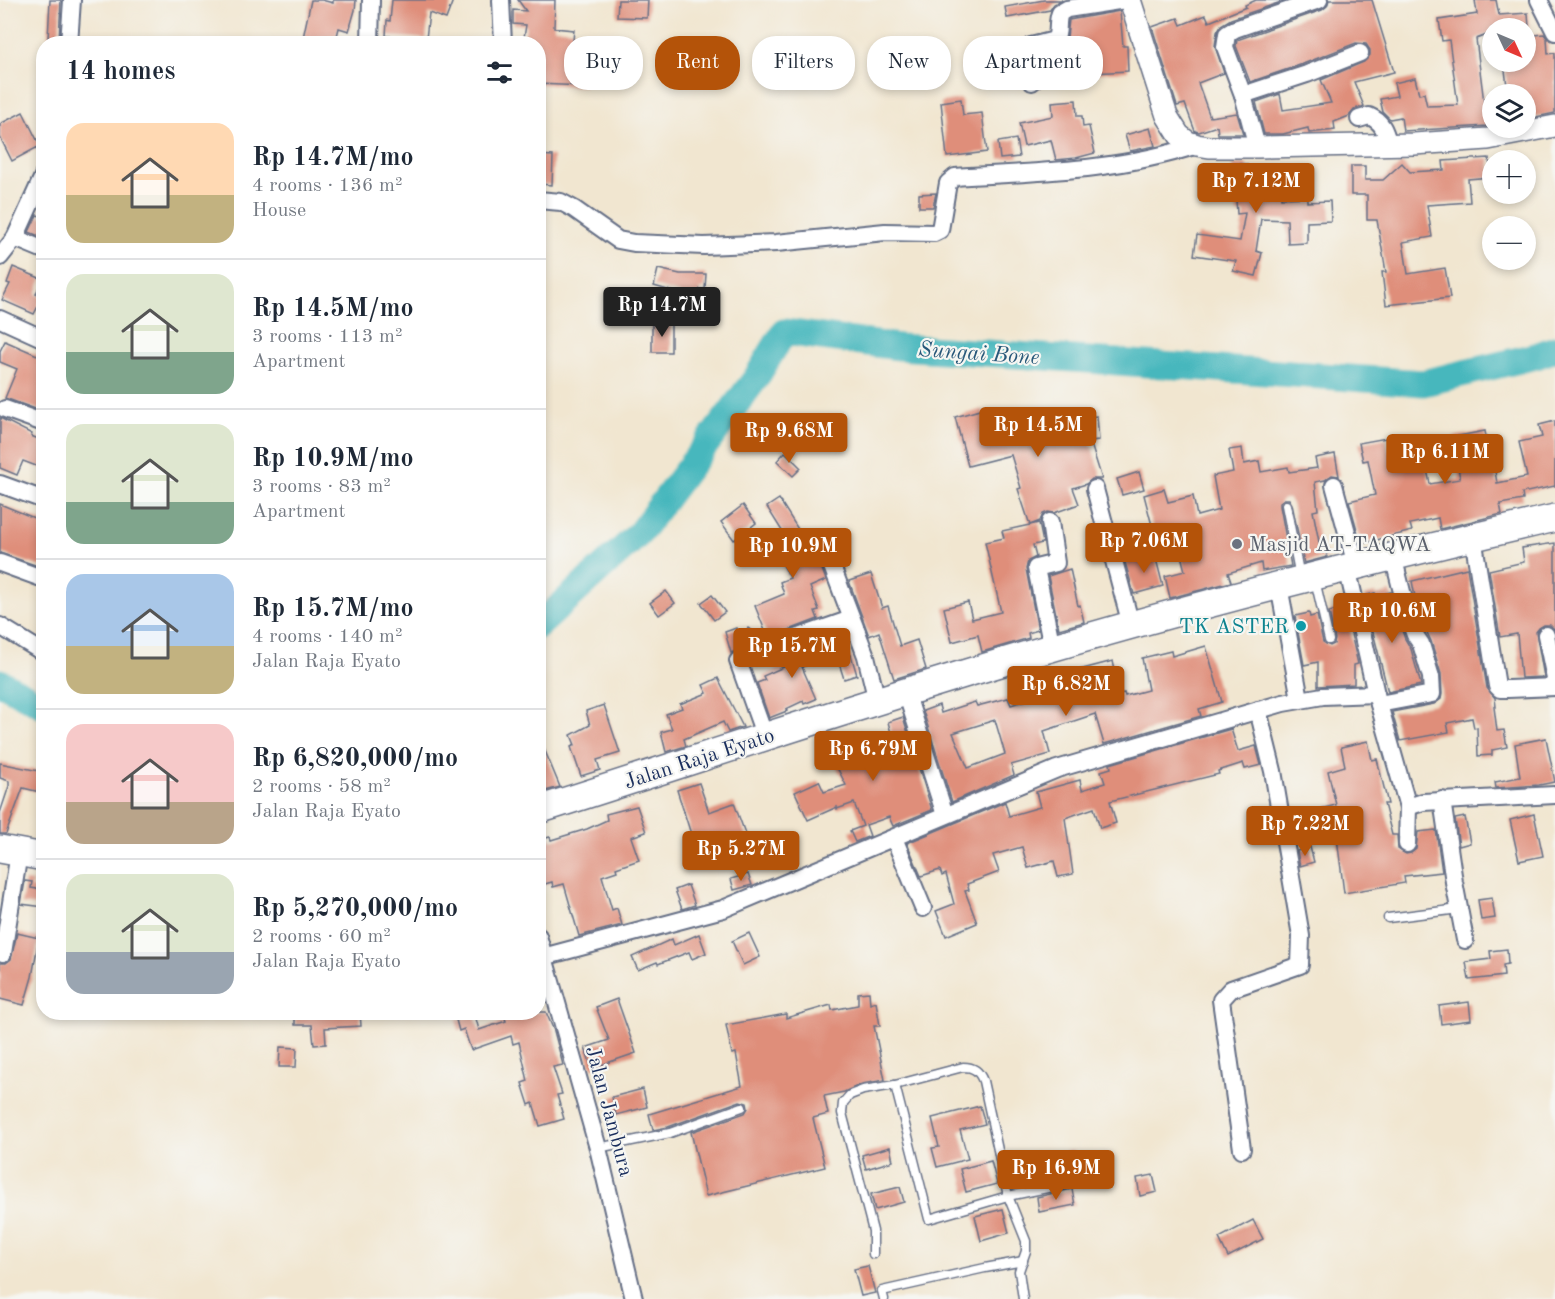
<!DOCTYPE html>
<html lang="en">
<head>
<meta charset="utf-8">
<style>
  body { margin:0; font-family:"Old Standard TT",serif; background:#f2f2f3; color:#1f2937; height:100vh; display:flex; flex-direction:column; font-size:22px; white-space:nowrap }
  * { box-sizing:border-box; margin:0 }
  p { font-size:20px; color:#747a83 }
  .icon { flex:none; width:33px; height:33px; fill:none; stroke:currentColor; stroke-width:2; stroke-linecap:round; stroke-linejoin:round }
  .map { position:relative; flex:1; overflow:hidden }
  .drawer { position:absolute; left:36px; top:36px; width:510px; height:984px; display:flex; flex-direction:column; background:#fff; border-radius:24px; box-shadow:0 3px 9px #0003 }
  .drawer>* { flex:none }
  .top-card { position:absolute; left:564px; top:36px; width:570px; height:54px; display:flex; gap:12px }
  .needle { width:39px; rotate:134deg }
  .controls { position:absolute; left:1482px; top:18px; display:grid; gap:12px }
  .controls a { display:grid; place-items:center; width:54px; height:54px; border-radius:50%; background:#fff; box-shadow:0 3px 9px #0003; font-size:30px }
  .price { position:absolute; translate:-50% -51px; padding:0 14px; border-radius:6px; background:#b45309; color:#fff; font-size:20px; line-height:39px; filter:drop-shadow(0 2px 3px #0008) }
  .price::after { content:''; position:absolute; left:50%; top:36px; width:18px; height:14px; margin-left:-9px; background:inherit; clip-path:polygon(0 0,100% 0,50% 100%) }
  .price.current { background:#222; color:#fff }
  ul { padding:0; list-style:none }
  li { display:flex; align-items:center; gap:18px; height:150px; padding:0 30px }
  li+li { border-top:2px solid #e0e1e3 }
  li span { display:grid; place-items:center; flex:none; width:168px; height:120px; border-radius:18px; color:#555 }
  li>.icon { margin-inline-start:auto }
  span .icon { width:72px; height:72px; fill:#fffc; stroke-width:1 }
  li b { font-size:26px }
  h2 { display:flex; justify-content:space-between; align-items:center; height:72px; padding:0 30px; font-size:26px }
  .tag { padding:0 21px; border-radius:24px; background:#fff; box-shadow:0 3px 9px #0003; font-size:21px; line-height:54px }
  .tag.current { background:#b45309; color:#fff }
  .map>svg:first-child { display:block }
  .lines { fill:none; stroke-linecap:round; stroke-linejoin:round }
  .river { stroke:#47b7bd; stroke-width:27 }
  .building { fill:#df8e7a; fill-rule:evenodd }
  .service-casing { stroke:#666f86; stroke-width:11 }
  .minor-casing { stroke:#666f86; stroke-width:20 }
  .tertiary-casing { stroke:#666f86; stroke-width:24 }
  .primary-casing { stroke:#666f86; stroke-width:30 }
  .service { stroke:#fff; stroke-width:8 }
  .minor { stroke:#fff; stroke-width:16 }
  .tertiary { stroke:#fff; stroke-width:21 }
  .primary { stroke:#fff; stroke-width:27 }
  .worship-dot { fill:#6b7280; stroke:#f6f6f2; stroke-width:2 }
  .culture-dot { fill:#0f9aa8; stroke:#f6f6f2; stroke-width:2 }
  .labels { text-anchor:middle; stroke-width:4.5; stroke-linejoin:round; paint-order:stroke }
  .worship-label { font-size:21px; fill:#5b616d; stroke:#f6f6f2; text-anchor:start }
  .culture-label { font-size:21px; fill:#0d838f; stroke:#f6f6f2; text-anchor:end }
  .street-label { font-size:21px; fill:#1b2f5e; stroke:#f6f6f2 }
  .water-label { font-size:22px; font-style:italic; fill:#28587a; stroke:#f6f6f2 }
</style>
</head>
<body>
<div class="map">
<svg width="1555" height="1299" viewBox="0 0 1555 1299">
  <rect width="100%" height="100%" fill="#f6f6f2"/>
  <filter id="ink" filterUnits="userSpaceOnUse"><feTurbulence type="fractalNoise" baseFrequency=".0167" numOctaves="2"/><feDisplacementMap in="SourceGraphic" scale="12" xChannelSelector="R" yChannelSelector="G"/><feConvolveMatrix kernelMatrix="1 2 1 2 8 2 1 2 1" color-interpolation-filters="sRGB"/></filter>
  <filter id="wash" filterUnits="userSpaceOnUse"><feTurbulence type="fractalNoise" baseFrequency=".008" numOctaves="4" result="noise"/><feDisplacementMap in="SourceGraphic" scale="24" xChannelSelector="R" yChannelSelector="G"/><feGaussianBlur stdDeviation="1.35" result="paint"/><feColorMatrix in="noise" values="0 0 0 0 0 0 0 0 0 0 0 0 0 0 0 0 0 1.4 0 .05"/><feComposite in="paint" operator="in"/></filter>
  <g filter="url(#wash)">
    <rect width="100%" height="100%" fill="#f1e6d0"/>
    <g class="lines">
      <g class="river">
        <polyline points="538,626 639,534 756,378 784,332 899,347 1423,383 1536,356 1555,349"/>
        <polyline points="0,682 44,706"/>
      </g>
    </g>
    <g id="blocks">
      <g class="building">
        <polygon points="50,0 61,0 59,39 48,39"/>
        <polygon points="311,0 322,0 333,3 333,0 356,0 355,10 349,31 339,28 335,44 303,38"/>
        <polygon points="392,0 452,0 452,3 446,19 429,13 426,39 386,36 387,20 390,21"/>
        <polygon points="518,0 555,0 554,28 574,30 571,62 586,63 584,86 538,84 538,44 523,44 526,25 513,24 513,10 526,11"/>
        <polygon points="618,0 648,0 647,18 617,17"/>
        <polygon points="1044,0 1062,0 1054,4 1050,10 1007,18 1005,7"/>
        <polygon points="1256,0 1287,0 1231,19 1221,25 1217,32 1215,46 1224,73 1198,83 1210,117 1237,113 1243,134 1218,134 1217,126 1199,132 1195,131 1185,104 1177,106 1152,27 1178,18 1181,25 1206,15 1209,22 1246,7 1245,5"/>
        <polygon points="1329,0 1372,0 1394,72 1354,82 1364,106 1355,109 1349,116 1334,122 1335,130 1309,133 1308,128 1283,134 1264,134 1256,102 1280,94 1283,110 1331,103 1321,80 1364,62 1370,55 1370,50 1366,44 1356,43 1303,64 1250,82 1236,46 1237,40 1322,10 1327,6"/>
        <polygon points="1475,0 1496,0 1499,15 1528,13 1529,28 1492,28 1492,33 1476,39 1487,126 1403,131 1401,117 1390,119 1383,112 1380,99 1397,96 1394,83 1415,78 1419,94 1424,93 1427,106 1458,105 1449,40 1442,41 1439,20 1477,14"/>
        <polygon points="1120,11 1123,46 1127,46 1128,71 1056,75 1056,79 1042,80 1042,58 1057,56 1057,50 1066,46 1069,20"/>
        <polygon points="1544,34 1547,38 1548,54 1555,53 1555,113 1526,119 1526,94 1508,94 1504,62 1526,62 1526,36"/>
        <polygon points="961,99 963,115 982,113 987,152 947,157 941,102"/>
        <polygon points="1076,100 1077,116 1082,116 1083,127 1089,126 1095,153 1076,158 1056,160 1051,140 1024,146 1019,123 1053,116 1052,102"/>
        <polygon points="23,112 40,146 12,161 0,137 0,124"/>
        <polygon points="1150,128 1155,146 1130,151 1125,135"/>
        <polygon points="1016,139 1019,157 1000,159 998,142"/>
        <polygon points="538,155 553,156 552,185 538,184"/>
        <polygon points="1489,158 1491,177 1468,179 1470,202 1427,205 1432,237 1403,242 1408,274 1445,268 1450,298 1386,305 1382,272 1386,272 1377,220 1367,220 1367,195 1351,195 1351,166 1365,166 1365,180 1383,180 1402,163 1410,172 1444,170 1443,161"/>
        <polygon points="1232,164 1247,164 1247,170 1280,169 1281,198 1307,197 1307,202 1330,201 1331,221 1307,222 1307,243 1288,244 1287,220 1261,219 1256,251 1262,253 1256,276 1233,271 1236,261 1194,255 1197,235 1240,241 1245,213 1237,214 1236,200 1207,201 1206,171 1232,171"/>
        <polygon points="936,193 933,207 919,207 919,194"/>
        <polygon points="37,215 44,217 44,238 29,232"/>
        <polygon points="13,267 42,279 36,294 43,297 34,314 2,300 10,284 7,283"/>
        <polygon points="658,269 680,274 706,274 705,289 700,289 693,319 676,315 681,294 654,286"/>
        <rect x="652" y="323" width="19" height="29"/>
        <polygon points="5,341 44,358 44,412 5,398 17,369 0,362 0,351"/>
        <polygon points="983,409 990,438 1023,428 1019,412 1030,409 1036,430 1074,422 1074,418 1097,416 1099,440 1090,441 1102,479 1092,479 1086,484 1073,488 1079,504 1054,513 1048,512 1043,514 1040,521 1030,525 1018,489 1021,488 1011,455 968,466 955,417"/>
        <polygon points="0,418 32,434 31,436 44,441 44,469 23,461 17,475 0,468"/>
        <polygon points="1555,421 1555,486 1522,493 1523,500 1500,504 1502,514 1440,529 1438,518 1410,524 1412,531 1361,544 1349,501 1375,495 1368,460 1363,461 1359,443 1386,438 1389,452 1422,445 1430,484 1460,479 1453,437 1485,431 1492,471 1495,471 1497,483 1527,477 1519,442 1542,437 1539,425"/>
        <polygon points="1242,448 1244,464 1259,461 1261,472 1288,467 1289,472 1317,468 1315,458 1335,454 1339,476 1332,475 1325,480 1315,482 1318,510 1313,511 1321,552 1326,551 1327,557 1304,563 1292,504 1289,499 1284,499 1280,502 1280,506 1291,566 1262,571 1261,563 1228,573 1231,582 1170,598 1165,576 1185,571 1175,531 1155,537 1144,495 1164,489 1168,502 1193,496 1197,516 1219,510 1213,476 1233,472 1229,450"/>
        <polygon points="785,452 801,468 793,476 777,461"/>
        <polygon points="1139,472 1144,489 1122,495 1117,479"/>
        <polygon points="779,499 806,542 816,538 823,554 820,559 820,564 826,580 810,587 819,610 815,611 818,619 768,638 755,606 784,594 780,582 790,578 775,550 789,542 767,507"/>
        <polygon points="0,504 44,522 44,560 41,567 0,553"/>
        <polygon points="743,505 756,523 734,540 721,522"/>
        <polygon points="1039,523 1043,543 1033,545 1036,557 1028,561 1026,569 1038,630 1028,633 1029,638 982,652 978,635 952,642 944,608 968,602 972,619 1001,612 985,542 1004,538 1002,531"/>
        <polygon points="1555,543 1555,630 1550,625 1544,625 1539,628 1536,632 1544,677 1521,678 1517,634 1500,637 1489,570 1524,562 1522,548"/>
        <polygon points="1155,555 1163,586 1134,594 1125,562"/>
        <polygon points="1467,568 1487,688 1495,698 1496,707 1494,707 1497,731 1504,730 1507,747 1492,750 1492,755 1478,756 1477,727 1474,728 1472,718 1447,723 1449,732 1400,741 1392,712 1434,704 1441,699 1442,694 1441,674 1431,641 1418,613 1412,581"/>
        <polygon points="1070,569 1078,606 1080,605 1084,622 1059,629 1048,576"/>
        <polygon points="871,574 882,608 888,606 900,646 917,640 926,669 894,679 879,632 869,636 849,581"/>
        <polygon points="666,591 675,603 659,615 650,603"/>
        <polygon points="1391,592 1398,620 1405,639 1411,649 1421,685 1388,692 1364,596 1375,593 1376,596"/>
        <polygon points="712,595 725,612 714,620 701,603"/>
        <polygon points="1345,608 1358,664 1354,665 1354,684 1318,686 1318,662 1304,665 1295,616 1309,613 1310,617 1317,615 1323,642 1330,646 1334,644 1335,639 1329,612"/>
        <polygon points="736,628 740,641 748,628 765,639 731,653 725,632"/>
        <polygon points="826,639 833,655 802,667 816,699 804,704 803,701 786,709 787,711 769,718 757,683 765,680 763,676 788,665 784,653"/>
        <path d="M1206,646L1222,702L1199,709L1201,716L1104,744L1095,714L1044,731L1050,754L1011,765L1014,775L952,802L923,711L939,705L941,713L975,702L977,706L1008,698L1011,705L1049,693L1045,682L1076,673L1075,671L1113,661L1120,694L1124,693L1125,696L1148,690L1142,658L1171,651L1172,656ZM995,720L1005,754L968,768L953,733Z"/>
        <polygon points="851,655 857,675 844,679 838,660"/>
        <polygon points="718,678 743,727 728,732 723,722 684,739 686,746 666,752 661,732 672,729 666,714 682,708 680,704 707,693 703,685"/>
        <polygon points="604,705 620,753 597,760 600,770 581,776 571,747 575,745 571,735 590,725 586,711"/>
        <polygon points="903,717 932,810 893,826 889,817 866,825 870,836 855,842 850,831 863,826 854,803 837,809 837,807 808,820 795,792 819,781 824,792 846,785 827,748 839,742 843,749 891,733 888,722"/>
        <polygon points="1231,729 1238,751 1256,746 1261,765 1245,769 1243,763 1218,771 1219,774 1110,801 1116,823 1100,828 1094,808 1065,818 1073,874 1058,877 1054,861 1028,868 1022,847 993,855 999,872 967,884 969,890 965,891 977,923 946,936 936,911 954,904 946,874 942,876 940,870 921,876 907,843 1005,802 1009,816 1040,807 1036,792 1080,780 1082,790 1105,783 1101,771 1111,768 1110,764"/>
        <polygon points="538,734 560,787 538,793"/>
        <polygon points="1546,738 1555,782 1539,785 1496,788 1495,782 1520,777 1515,744"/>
        <polygon points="1368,741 1372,760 1377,759 1388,804 1384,804 1392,835 1397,835 1398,849 1406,854 1411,853 1416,849 1418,832 1436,830 1442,872 1404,876 1405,883 1344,893 1337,838 1334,839 1331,827 1308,832 1304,813 1336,805 1328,771 1345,766 1341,747"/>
        <polygon points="0,763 44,772 44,793 23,788 6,834 0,834 0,813 9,786 9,781 0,778"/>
        <polygon points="699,783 709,812 734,803 746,836 697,853 677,790"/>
        <polygon points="637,806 646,832 631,837 639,860 616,868 617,871 602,876 612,910 617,908 622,925 579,936 564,884 553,887 552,882 538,886 538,840 550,837 551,840 587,829 607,820 606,814"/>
        <polygon points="1534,814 1543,856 1519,861 1510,820"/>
        <polygon points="1465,817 1470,843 1459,846 1455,819"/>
        <polygon points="1310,847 1314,862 1300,866 1297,851"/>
        <polygon points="748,874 752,885 734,890 731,879"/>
        <polygon points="25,881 32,882 31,888 44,890 44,907 21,904"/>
        <polygon points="688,885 695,905 682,909 675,890"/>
        <polygon points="1492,898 1495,918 1481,920 1478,900"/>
        <polygon points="17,933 39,938 32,977 24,1005 0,999 0,963 6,963 11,959"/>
        <polygon points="749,933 760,957 743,965 732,941"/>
        <polygon points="699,934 706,953 692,959 689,952 658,964 657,962 638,970 632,957 672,939 674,945"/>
        <polygon points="1507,949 1508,964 1503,965 1504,976 1469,980 1466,962 1491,959 1490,951"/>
        <polygon points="869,992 870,1004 876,1002 880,1026 874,1026 885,1080 862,1084 844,1092 824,1096 828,1114 813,1118 825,1167 706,1196 691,1132 745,1113 748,1108 747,1103 740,1101 668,1127 653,1130 649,1114 742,1086 736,1053 732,1054 726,1025 786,1014 786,1018 831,1005 832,1010 858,1005 858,993"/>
        <polygon points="617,999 636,1053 592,1068 585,1048 609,1040 596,1007"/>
        <polygon points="1469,1002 1471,1020 1441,1024 1439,1006"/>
        <polygon points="295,1012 360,1012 361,1026 325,1028 326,1044 314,1045 312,1025 295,1025"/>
        <polygon points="503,1012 546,1012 554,1031 563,1065 553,1067 562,1094 557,1095 564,1119 540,1126 533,1103 529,1105 522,1083 528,1081 519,1042 513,1044 511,1036 471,1050 464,1029 459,1031 456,1020 475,1015 479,1030 506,1021"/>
        <polygon points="280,1047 297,1048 296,1067 279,1067"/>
        <polygon points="643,1089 647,1107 616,1115 612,1097"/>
        <polygon points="980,1106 985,1124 960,1130 968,1159 937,1167 932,1148 939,1147 932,1118"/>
        <polygon points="890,1147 893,1161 866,1169 862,1155"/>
        <polygon points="1073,1151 1076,1173 1069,1173 1069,1177 1049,1181 1046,1154"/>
        <polygon points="991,1161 997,1184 966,1192 960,1169"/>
        <polygon points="1153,1175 1157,1192 1140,1196 1137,1178"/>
        <polygon points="900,1187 904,1202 875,1210 871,1194"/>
        <polygon points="1072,1189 1075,1205 1039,1212 1037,1197"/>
        <polygon points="1003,1209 1009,1233 981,1241 975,1216"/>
        <polygon points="1253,1220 1263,1239 1228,1257 1219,1238"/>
        <polygon points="868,1266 875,1293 861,1296 854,1269"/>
      </g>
    </g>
  </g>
  <g filter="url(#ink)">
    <use href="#blocks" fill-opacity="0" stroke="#666f86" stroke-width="1.5"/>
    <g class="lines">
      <defs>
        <g id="service">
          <polyline points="1286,505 1300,577"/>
          <polyline points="1315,580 1329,640"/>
          <polyline points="1388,918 1459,909"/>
          <polyline points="895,1085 929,1219 1008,1196 1076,1182"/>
          <polyline points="598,1148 670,1133 742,1107"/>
          <path d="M873,1254V1231L842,1113L843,1103L850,1095L863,1090L895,1085L963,1067C974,1067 979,1071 983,1081L1008,1196L1026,1241V1251L1019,1271L1023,1299"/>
          <polyline points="884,1299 882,1291 985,1268 1023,1261"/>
        </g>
        <g id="minor">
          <polyline points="501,0 503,44"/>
          <polyline points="1539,0 1555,32"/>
          <polyline points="69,44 72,0"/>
          <polyline points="370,44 371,0"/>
          <path d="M1032,82L1031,46L1055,40C1060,32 1056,22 1060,13L1067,9L1125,0"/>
          <polyline points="1243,95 1307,74 1360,53"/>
          <path d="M1359,119L1369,116C1383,122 1385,131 1389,145"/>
          <polyline points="1257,147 1243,95 1225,47 1227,34 1235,29 1319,0"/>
          <path d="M538,200L561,202L574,209L618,240L634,243L704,246L776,243L885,232L934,233L940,230L948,183L955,177C1036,172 1120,171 1197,145"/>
          <polyline points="15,238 44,250"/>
          <polyline points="0,257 15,238 44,174"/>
          <polyline points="0,319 44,339"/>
          <polyline points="5,409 44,423"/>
          <polyline points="0,484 44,500"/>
          <polyline points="1334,485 1356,565"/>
          <polyline points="1095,489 1131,625"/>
          <polyline points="1050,522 1056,563 1036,568 1052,648"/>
          <polyline points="1473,537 1497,686 1500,689 1508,689 1555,687"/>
          <polyline points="830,561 866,656 877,701"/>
          <polyline points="0,563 44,579"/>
          <polyline points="1347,567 1376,694 1408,807 1407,844"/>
          <polyline points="1279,586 1300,699"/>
          <polyline points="0,626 44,653"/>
          <polyline points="1546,635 1555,679"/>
          <polyline points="906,692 945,815"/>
          <polyline points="1379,704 1432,694 1431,677 1421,644 1415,635 1408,616 1393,556"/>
          <polyline points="765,737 738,661 782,643 851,619"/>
          <polyline points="1442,800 1454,882 1465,940"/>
          <polyline points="1408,807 1423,802 1555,795"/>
          <polyline points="894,838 923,908"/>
          <polyline points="538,936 598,1148 634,1299"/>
          <polyline points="3,953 19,853"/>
          <polyline points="543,957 723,909 1057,769 1283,703 1323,696 1376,694"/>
          <polyline points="1242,1149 1221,1000 1231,989 1300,965 1301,936 1273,771 1258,710"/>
        </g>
        <polyline id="tertiary" points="1130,0 1167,116 1179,135 1188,142 1197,145 1209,147 1257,147 1414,144 1488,139 1555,126"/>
        <g id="primary">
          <path d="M538,810C695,760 852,707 1010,660C1190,606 1372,560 1555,518"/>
          <polyline points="0,849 44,857"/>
        </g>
      </defs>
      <use href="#service" class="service-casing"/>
      <use href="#minor" class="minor-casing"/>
      <use href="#tertiary" class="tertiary-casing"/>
      <use href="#primary" class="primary-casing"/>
      <use href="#service" class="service"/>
      <use href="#minor" class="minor"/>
      <use href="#tertiary" class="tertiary"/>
      <use href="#primary" class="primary"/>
    </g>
  </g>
  <circle class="worship-dot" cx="1237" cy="544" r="6"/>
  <circle class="culture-dot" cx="1301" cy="626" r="6"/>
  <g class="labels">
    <g class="worship-label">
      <text x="1249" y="551">Masjid AT-TAQWA</text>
    </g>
    <g class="culture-label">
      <text x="1289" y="633">TK ASTER</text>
    </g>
    <g class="street-label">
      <text transform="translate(699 758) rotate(-18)" y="7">Jalan Raja Eyato</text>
      <text transform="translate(610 1111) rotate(75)" y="7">Jalan Jambura</text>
    </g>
    <g class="water-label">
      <text transform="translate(979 352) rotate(4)" y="8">Sungai Bone</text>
    </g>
  </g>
</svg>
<div class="controls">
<a><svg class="needle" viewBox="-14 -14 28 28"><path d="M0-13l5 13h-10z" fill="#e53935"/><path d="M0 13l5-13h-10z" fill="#747a83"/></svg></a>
<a><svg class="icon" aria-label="layers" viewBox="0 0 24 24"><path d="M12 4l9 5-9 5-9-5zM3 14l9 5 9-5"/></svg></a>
<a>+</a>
<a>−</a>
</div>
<b class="price" style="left:1256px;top:214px">Rp 7.12M</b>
<b class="price current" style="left:662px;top:338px">Rp 14.7M</b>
<b class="price" style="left:1038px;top:458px">Rp 14.5M</b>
<b class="price" style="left:789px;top:464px">Rp 9.68M</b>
<b class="price" style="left:1445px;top:485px">Rp 6.11M</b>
<b class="price" style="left:1144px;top:574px">Rp 7.06M</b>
<b class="price" style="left:793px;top:579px">Rp 10.9M</b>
<b class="price" style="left:1392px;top:644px">Rp 10.6M</b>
<b class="price" style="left:792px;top:679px">Rp 15.7M</b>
<b class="price" style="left:1066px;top:717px">Rp 6.82M</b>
<b class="price" style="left:873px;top:782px">Rp 6.79M</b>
<b class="price" style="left:1305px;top:857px">Rp 7.22M</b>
<b class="price" style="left:741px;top:882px">Rp 5.27M</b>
<b class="price" style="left:1056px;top:1201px">Rp 16.9M</b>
<div class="top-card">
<a class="tag">Buy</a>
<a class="tag current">Rent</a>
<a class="tag">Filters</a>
<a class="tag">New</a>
<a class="tag">Apartment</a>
</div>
<section class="drawer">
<h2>14 homes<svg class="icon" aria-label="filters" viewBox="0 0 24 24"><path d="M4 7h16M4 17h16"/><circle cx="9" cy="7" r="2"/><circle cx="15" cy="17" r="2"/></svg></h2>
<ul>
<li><span style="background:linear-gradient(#ffd9b3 60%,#c2b280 0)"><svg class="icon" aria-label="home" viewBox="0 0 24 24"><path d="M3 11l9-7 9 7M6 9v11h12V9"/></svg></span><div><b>Rp 14.7M/mo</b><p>4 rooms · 136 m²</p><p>House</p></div></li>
<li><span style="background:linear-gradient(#dfe7d0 65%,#7fa58c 0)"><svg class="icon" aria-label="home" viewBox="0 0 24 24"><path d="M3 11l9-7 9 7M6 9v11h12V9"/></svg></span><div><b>Rp 14.5M/mo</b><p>3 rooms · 113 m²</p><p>Apartment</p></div></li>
<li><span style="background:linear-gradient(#dfe7d0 65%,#7fa58c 0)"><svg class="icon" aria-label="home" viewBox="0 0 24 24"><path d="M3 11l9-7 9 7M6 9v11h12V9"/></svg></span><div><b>Rp 10.9M/mo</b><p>3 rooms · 83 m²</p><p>Apartment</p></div></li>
<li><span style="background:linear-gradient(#a9c7e8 60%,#c2b280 0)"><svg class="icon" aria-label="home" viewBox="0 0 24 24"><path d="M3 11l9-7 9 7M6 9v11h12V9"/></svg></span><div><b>Rp 15.7M/mo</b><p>4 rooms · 140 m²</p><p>Jalan Raja Eyato</p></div></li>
<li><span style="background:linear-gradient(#f6c9c9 65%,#b9a48a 0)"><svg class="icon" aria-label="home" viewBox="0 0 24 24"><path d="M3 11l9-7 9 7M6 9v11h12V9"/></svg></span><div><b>Rp 6,820,000/mo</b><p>2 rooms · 58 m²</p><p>Jalan Raja Eyato</p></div></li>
<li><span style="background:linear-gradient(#dfe7d0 65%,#9aa5b1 0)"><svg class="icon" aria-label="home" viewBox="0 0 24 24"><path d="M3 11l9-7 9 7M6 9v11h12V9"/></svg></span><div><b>Rp 5,270,000/mo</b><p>2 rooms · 60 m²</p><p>Jalan Raja Eyato</p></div></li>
</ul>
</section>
</div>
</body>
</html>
